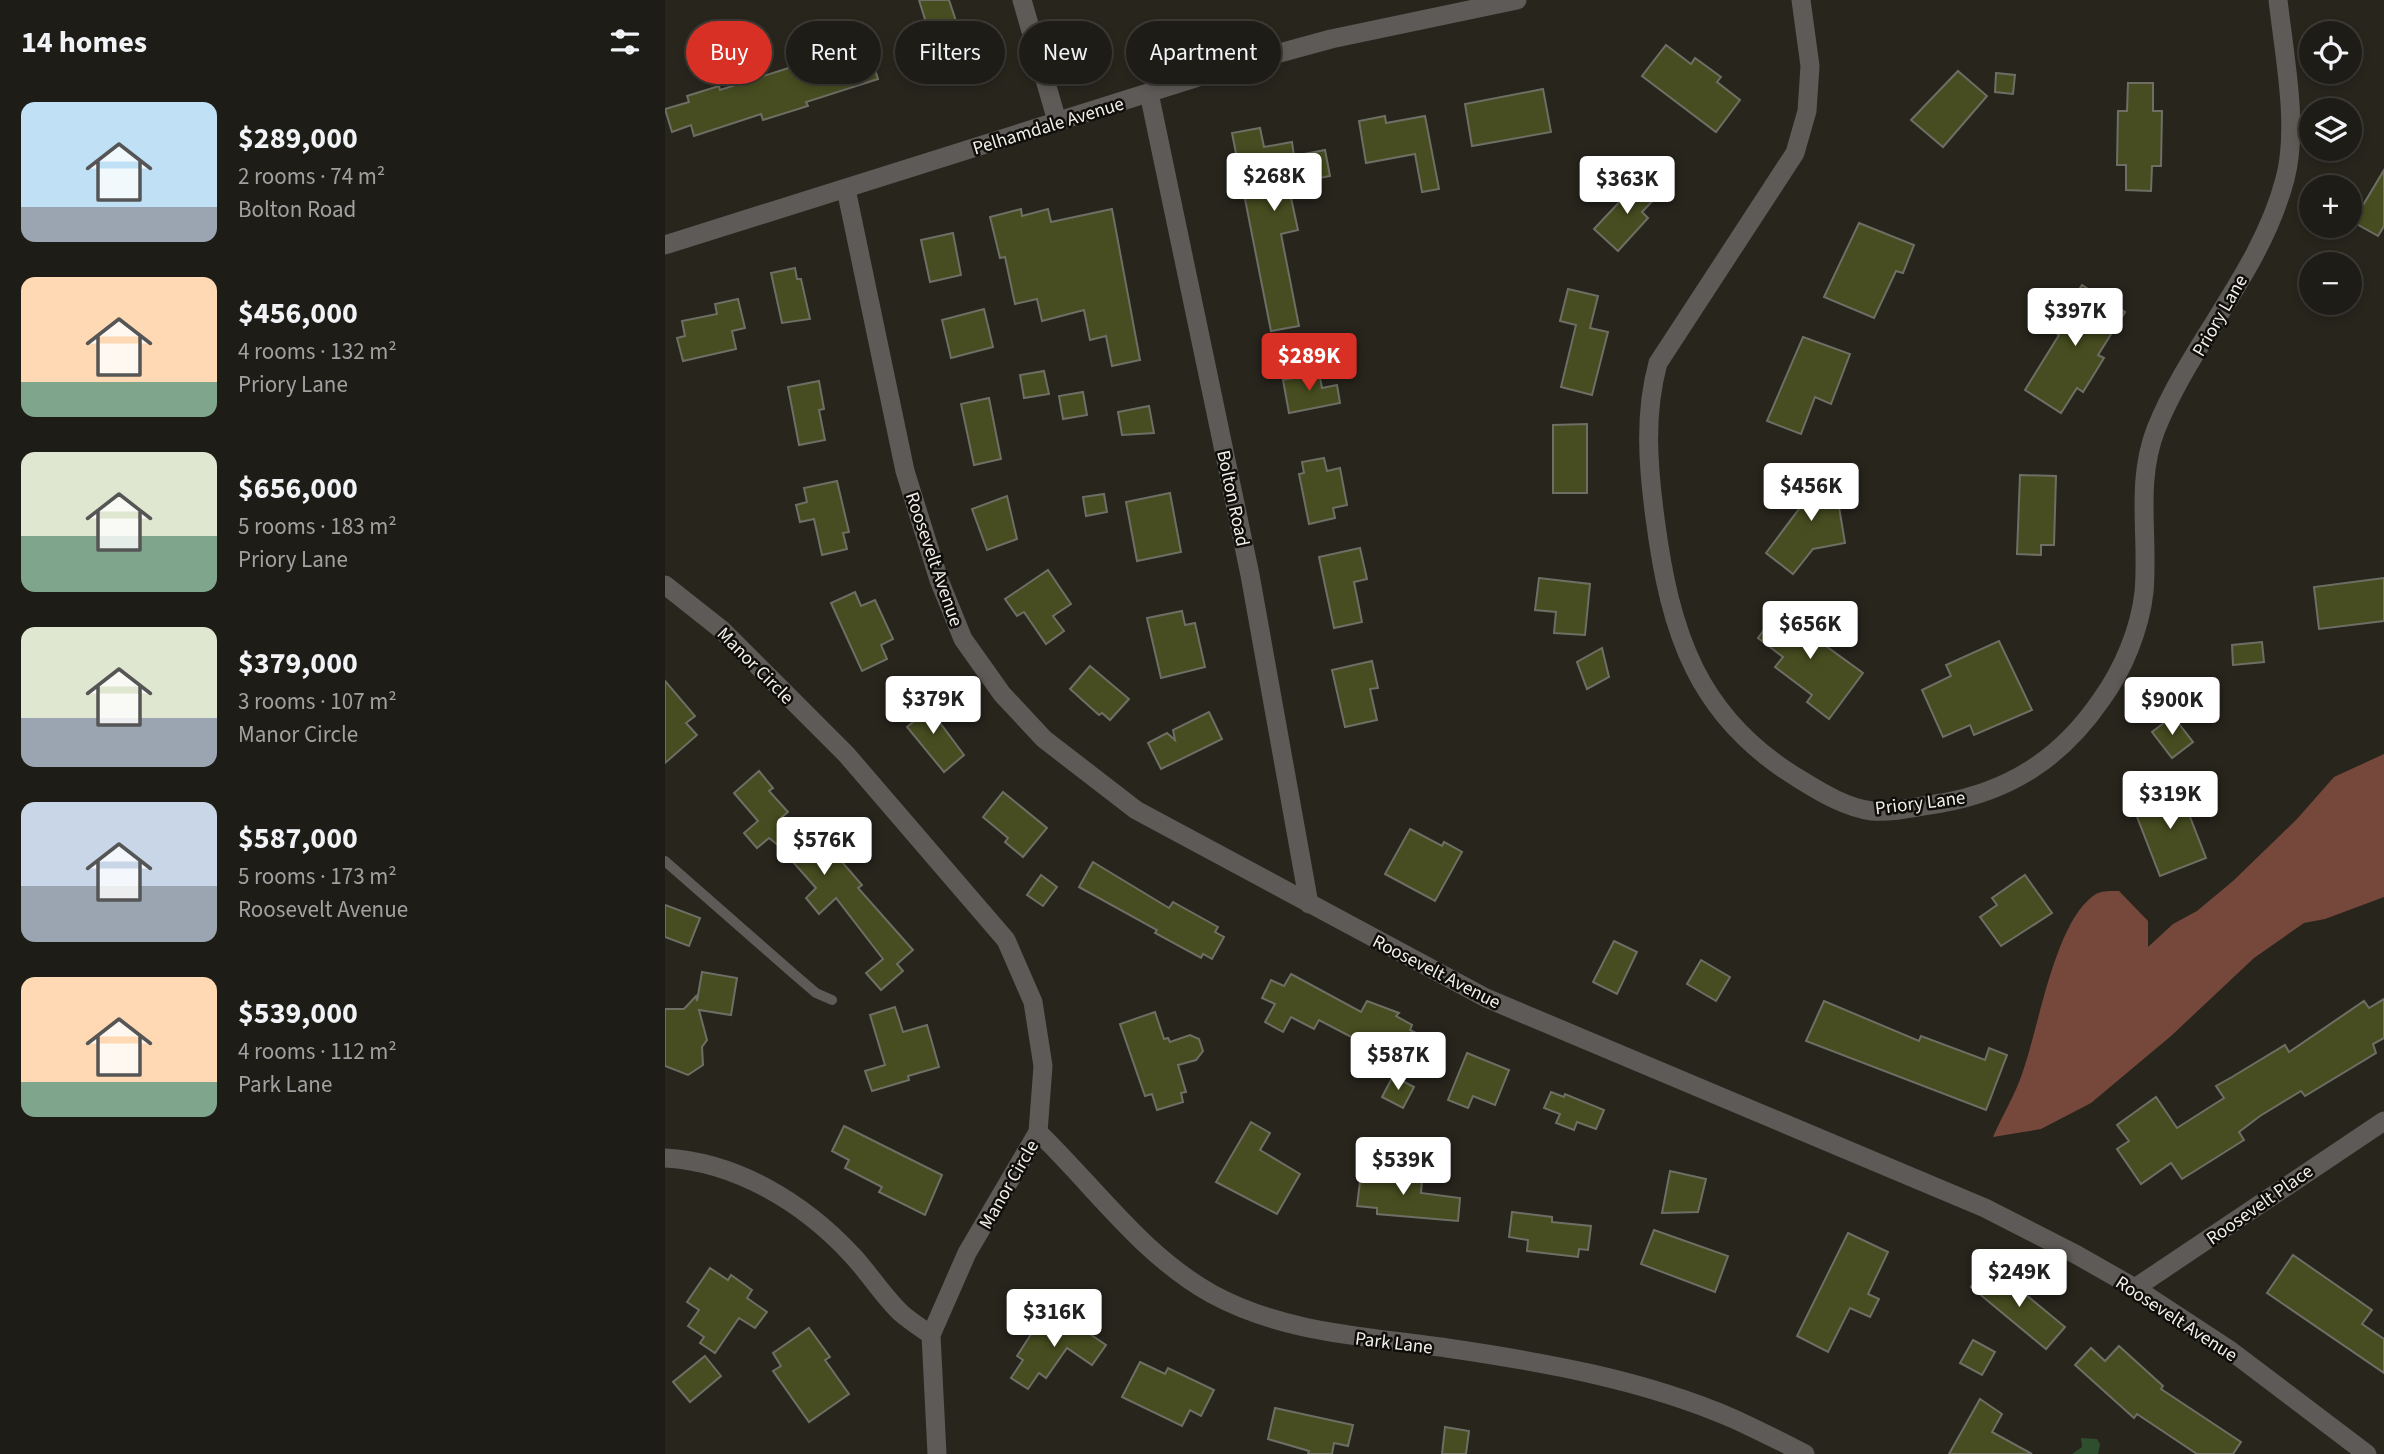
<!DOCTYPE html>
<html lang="en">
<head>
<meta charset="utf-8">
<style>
  body { margin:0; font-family:"Source Sans 3",sans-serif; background:#26251f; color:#f1f3f6; height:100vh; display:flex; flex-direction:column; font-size:26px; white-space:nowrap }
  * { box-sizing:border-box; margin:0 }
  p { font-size:23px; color:#a1a1a1 }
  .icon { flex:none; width:38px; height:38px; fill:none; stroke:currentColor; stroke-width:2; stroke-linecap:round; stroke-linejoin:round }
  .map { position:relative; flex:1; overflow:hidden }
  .side { display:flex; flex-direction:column; background:#1e1c16; width:665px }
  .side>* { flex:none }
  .top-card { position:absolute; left:21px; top:21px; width:665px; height:63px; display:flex; gap:14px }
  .buttons { position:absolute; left:1634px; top:21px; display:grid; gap:14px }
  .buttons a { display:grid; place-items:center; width:63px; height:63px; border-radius:50%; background:#1e1c16; box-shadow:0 4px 10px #0003,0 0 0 2px #3c3a35; font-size:35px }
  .price { position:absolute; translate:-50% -60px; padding:0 16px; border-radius:7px; background:#fff; color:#222; font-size:23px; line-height:46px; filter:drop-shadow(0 2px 4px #0008) }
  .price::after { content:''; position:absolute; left:50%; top:42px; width:21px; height:16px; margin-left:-10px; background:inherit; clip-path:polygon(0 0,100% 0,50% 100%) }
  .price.active { background:#d93025; color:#fff }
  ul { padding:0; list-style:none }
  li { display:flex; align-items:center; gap:21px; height:175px; padding:0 21px }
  li span { display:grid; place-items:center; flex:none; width:196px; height:140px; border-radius:14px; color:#555 }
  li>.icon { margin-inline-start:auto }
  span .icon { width:84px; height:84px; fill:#fffc; stroke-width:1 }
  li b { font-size:30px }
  h2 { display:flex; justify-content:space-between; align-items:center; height:84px; padding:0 21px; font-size:30px }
  .pill { padding:0 24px; border-radius:32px; background:#1e1c16; box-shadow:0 4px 10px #0003,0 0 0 2px #3c3a35; font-size:24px; line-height:63px }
  .pill.active { background:#d93025; color:#fff }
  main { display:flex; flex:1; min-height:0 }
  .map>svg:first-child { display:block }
  .forest { fill:#76483c }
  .water { fill:#2f4e2d }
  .building { fill:#474d20; stroke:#6d6f65; stroke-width:2 }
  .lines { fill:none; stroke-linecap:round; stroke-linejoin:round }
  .service { stroke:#5d5a57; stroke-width:10 }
  .minor { stroke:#5d5a57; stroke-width:19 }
  .tertiary { stroke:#5d5a57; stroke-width:19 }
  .labels { text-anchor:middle; stroke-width:5; stroke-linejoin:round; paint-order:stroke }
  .street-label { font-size:19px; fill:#f1efe9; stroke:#100e0b }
</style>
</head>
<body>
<main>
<section class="side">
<h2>14 homes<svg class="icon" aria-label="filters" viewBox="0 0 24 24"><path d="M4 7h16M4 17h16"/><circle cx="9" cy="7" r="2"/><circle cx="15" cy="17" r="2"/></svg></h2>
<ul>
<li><span style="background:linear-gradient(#bfe0f5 75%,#9aa5b1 0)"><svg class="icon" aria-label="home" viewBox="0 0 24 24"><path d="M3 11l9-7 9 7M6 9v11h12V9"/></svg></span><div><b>$289,000</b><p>2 rooms · 74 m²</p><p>Bolton Road</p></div></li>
<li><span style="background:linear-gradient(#ffd9b3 75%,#7fa58c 0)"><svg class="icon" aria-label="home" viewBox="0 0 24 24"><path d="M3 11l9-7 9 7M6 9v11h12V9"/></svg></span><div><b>$456,000</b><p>4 rooms · 132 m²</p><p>Priory Lane</p></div></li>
<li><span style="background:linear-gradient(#dfe7d0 60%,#7fa58c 0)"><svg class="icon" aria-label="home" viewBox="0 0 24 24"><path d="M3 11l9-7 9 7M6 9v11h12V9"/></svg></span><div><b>$656,000</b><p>5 rooms · 183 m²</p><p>Priory Lane</p></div></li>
<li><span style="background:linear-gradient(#dfe7d0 65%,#9aa5b1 0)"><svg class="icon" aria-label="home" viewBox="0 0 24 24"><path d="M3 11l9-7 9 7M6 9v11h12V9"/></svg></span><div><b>$379,000</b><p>3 rooms · 107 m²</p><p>Manor Circle</p></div></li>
<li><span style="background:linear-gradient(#c9d6e8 60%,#9aa5b1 0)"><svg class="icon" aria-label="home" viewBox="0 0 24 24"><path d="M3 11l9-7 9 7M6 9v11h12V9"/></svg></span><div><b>$587,000</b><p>5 rooms · 173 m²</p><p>Roosevelt Avenue</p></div></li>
<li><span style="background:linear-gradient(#ffd9b3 75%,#7fa58c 0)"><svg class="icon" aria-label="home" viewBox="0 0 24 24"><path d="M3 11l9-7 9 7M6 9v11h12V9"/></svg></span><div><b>$539,000</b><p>4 rooms · 112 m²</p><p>Park Lane</p></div></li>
</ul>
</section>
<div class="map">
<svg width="1719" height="1454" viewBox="0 0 1719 1454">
  <rect width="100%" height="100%" fill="#28251d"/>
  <path class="forest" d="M1719,754V897L1660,919L1639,923L1589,958L1506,1036L1426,1103L1376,1129L1328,1137C1337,1116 1350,1095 1357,1074C1374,1027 1389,925 1428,896C1436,890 1444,891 1454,891L1483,921V947L1508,924L1532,911L1568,881L1632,819L1669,777Z"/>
  <polygon class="water" points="1416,1438 1432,1439 1435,1444 1433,1454 1407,1454 1417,1447"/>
  <g class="building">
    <polygon points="254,0 284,0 295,33 267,42"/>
    <polygon points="200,38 213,79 141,102 143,106 98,120 96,114 29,136 26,125 7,132 0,109 24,102 22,96 54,86 55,90 161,56 160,51"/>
    <polygon points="1001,45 1026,64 1030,58 1056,77 1052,82 1075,100 1051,132 977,76"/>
    <polygon points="1293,71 1322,96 1278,147 1246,120"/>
    <polygon points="1331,73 1350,75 1348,94 1330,92"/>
    <polygon points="1463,83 1488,83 1488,111 1497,111 1496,166 1487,166 1486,191 1461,190 1461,165 1452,165 1453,111 1462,111"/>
    <polygon points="878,89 886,132 807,146 800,104"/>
    <polygon points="720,116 721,123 760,116 774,189 757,192 750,154 701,163 694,121"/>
    <polygon points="595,128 599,147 627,142 629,156 660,150 665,176 623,184 633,230 616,234 634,326 606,331 567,133"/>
    <polygon points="1719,170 1719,226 1713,236 1688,222"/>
    <polygon points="976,179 993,195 977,212 983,218 953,251 929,229"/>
    <polygon points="356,209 357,216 383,209 386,222 447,209 475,360 447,366 441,336 425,340 419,310 377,321 372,299 350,304 340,257 335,258 325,217"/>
    <polygon points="1194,223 1249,245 1238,273 1231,271 1209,318 1159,297"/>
    <polygon points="288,233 296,275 265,282 256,240"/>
    <polygon points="130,268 132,279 136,279 145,319 117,323 106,273"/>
    <polygon points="1417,285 1460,312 1433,355 1439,358 1418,392 1412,388 1396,413 1360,390 1394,335 1384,328 1400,303 1404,305"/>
    <polygon points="903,289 933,296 925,328 943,332 927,395 896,387 911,325 895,321"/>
    <polygon points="73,299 80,328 67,331 71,349 18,361 12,338 20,336 17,321 52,314 50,304"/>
    <polygon points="319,309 328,347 286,358 277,320"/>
    <polygon points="1138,337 1185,354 1166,404 1150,397 1136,434 1102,421"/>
    <polygon points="379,371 384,394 359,398 355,375"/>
    <polygon points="654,373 657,388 672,385 675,403 624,413 618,380"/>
    <polygon points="154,381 159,409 154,410 160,440 134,445 123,387"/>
    <polygon points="418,392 422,415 398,419 394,396"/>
    <polygon points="324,398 336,459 309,465 296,404"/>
    <polygon points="484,406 489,433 457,435 453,412"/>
    <polygon points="922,424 922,493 888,493 888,425"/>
    <polygon points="659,458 662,471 675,468 682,505 668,508 670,518 644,524 634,474 639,473 637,462"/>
    <polygon points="1168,471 1180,543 1148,549 1128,574 1101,553 1140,501 1136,476"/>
    <polygon points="1355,475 1391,476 1389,545 1376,545 1376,555 1352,554"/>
    <polygon points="172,481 184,532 178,533 182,549 157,555 149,519 135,522 131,505 142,502 139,488"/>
    <polygon points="505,493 516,552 472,561 461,502"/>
    <polygon points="439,494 442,512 421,516 418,497"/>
    <polygon points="342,496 352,539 322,550 307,509"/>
    <polygon points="695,548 702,579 689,582 697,622 669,628 654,557"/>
    <polygon points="383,570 406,604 388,616 399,631 381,644 359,612 352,616 340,599"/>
    <polygon points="874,578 925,584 920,635 889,633 891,612 870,610"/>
    <polygon points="1719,578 1719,621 1654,629 1649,587"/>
    <polygon points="190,592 196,606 210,600 228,639 216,645 222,659 197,671 166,603"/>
    <polygon points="1118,604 1155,632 1150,638 1198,673 1164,719 1142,702 1147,695 1110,667 1118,657 1093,638"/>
    <polygon points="517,611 520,625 530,623 540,667 496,678 482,618"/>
    <polygon points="1334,641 1367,710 1309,735 1305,725 1278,737 1257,690 1286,676 1281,665"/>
    <polygon points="1597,642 1599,662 1568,665 1567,645"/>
    <polygon points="937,648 944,677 922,689 912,662"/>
    <polygon points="707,661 713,688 705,689 712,720 680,727 667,670"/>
    <polygon points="425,666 464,699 445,720 437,713 434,715 405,689"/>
    <polygon points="0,681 30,716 21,723 32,735 0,763"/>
    <polygon points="252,698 261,710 264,708 299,755 279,772 242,727 248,722 238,709"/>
    <polygon points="544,712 557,739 496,769 483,743 502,733 510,740 508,730"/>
    <polygon points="1508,716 1528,742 1507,758 1487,732"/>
    <polygon points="94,771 108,788 104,791 123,812 117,817 146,850 158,840 197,885 193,888 248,950 232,964 238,971 216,990 201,973 218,959 171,898 154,914 141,898 151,888 114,846 104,838 92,848 79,833 93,821 69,793"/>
    <polygon points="1511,781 1541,858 1495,876 1469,809 1493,799 1489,789"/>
    <polygon points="338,792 382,828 358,857 340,842 343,838 318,817"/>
    <polygon points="745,829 777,846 779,842 797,852 770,901 720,874"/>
    <polygon points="428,862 504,908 508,902 553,927 550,932 559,937 547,959 538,954 536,958 490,933 492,930 414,887"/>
    <polygon points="376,875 392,887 378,906 362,895"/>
    <polygon points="1360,875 1387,913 1336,946 1315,917 1332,905 1327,898"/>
    <polygon points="0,905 35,918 24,946 0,937"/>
    <polygon points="949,941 972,952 952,994 928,982"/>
    <polygon points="1036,960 1065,977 1051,1001 1022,984"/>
    <polygon points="37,972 72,978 66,1015 34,1010 42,1040 37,1047 38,1065 23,1075 0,1066 0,1009 19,1009 31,996 32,1001"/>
    <polygon points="626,974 696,1012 702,1001 734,1013 731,1016 747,1025 745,1030 751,1033 735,1063 711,1050 705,1059 693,1053 698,1043 654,1020 649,1029 626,1017 618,1032 600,1022 610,1004 597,998 606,980 619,986"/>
    <polygon points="1719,999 1719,1038 1708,1044 1711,1053 1640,1096 1636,1091 1595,1116 1574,1132 1579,1140 1517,1179 1506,1163 1476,1184 1452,1149 1464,1141 1452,1125 1491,1097 1512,1128 1559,1098 1551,1086 1567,1077 1620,1045 1624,1052 1699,1001 1704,1008"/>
    <polygon points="1159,1001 1254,1041 1256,1036 1320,1060 1324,1048 1342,1055 1321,1110 1141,1041"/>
    <polygon points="230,1007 238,1032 262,1025 274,1067 243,1076 244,1080 207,1091 200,1071 220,1065 205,1015"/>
    <polygon points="490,1012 499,1039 503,1038 505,1042 525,1035 534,1039 538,1051 531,1060 513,1065 521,1092 516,1093 518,1102 492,1110 487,1094 480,1096 455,1024"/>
    <polygon points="802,1053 844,1070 830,1105 808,1096 803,1108 783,1100"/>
    <polygon points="728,1076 749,1087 738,1108 717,1097"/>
    <polygon points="886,1092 899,1097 900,1094 939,1110 931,1129 912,1122 909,1130 891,1123 895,1114 879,1108"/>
    <polygon points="586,1122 605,1133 595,1150 635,1174 612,1214 551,1182"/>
    <polygon points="179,1126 277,1175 260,1215 214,1192 217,1187 180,1168 184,1160 167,1151"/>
    <polygon points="697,1165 730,1169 729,1178 757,1181 756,1193 795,1198 793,1221 712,1214 712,1208 692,1206"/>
    <polygon points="1005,1171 1041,1179 1033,1212 997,1213"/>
    <polygon points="847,1212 887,1217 887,1222 926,1226 923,1250 914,1249 913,1257 862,1251 863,1240 844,1237"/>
    <polygon points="989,1230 1063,1256 1050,1292 976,1264"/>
    <polygon points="1183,1233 1223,1252 1203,1294 1214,1299 1205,1317 1185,1308 1163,1352 1132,1336"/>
    <polygon points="1628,1255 1707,1310 1697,1324 1719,1339 1719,1373 1602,1293"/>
    <polygon points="45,1268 63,1280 66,1275 87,1290 82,1298 102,1312 90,1328 74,1318 50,1353 35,1343 39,1337 23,1326 34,1310 22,1302"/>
    <polygon points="1320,1271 1345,1288 1348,1284 1400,1327 1381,1349 1306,1287"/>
    <polygon points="391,1311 441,1345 427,1365 402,1348 381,1378 374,1373 363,1389 346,1378 358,1360 352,1356 370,1328 377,1332"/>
    <polygon points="144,1328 165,1357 160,1360 184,1394 144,1422 108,1371 116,1366 108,1353"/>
    <polygon points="1308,1340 1330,1352 1317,1375 1295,1363"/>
    <polygon points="1454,1346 1498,1386 1496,1389 1576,1442 1568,1454 1532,1454 1472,1414 1469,1418 1410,1365 1426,1348 1440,1361"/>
    <polygon points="40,1356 56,1376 25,1402 8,1382"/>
    <polygon points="475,1362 500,1374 503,1368 549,1390 536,1416 525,1410 517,1426 457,1397"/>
    <polygon points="1315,1399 1337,1414 1327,1432 1367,1454 1284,1454"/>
    <polygon points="610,1408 688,1425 683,1446 669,1443 667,1454 643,1454 644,1451 603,1439"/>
    <polygon points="780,1427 804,1431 801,1454 777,1454"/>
  </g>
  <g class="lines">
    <polyline class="service" points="0,861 130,975 151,993 167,1000"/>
    <g class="minor">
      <polyline points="357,0 392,121"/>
      <path d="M1136,0L1145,66L1142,111L1130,153L993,363C979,414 983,466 990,518C1005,633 1032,718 1136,780C1157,793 1182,808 1207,811C1229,813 1255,806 1277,803C1346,791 1397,757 1436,700C1458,670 1475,629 1479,592C1484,536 1470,483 1491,429C1526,342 1596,271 1620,179C1634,127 1619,54 1613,0"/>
      <polyline points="484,93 585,575 644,904"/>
      <polyline points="181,189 240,471 274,580 298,639 337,694 379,739 471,810 821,998 1320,1208 1412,1255 1470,1288 1566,1351 1702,1454"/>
      <polyline points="0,585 57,630 181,754 341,940 368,1002 378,1066 373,1132 302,1253 266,1335 272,1454"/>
      <path d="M373,1132C430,1187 477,1255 547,1294C621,1334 701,1336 782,1348C878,1362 980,1380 1069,1419C1093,1430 1117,1442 1140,1454"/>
      <path d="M0,1158C72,1162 139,1203 187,1255C204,1273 218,1296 236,1313C245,1321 256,1328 266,1335"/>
      <polyline points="1470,1288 1719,1121"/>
    </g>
    <polyline class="tertiary" points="0,245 578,63 666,39 852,0"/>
  </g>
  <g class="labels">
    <g class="street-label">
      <text transform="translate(383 125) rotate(-17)" y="7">Pelhamdale Avenue</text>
      <text transform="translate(1554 315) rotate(-60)" y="7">Priory Lane</text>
      <text transform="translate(569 498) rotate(78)" y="7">Bolton Road</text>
      <text transform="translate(270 559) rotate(71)" y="7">Roosevelt Avenue</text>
      <text transform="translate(91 665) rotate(45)" y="7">Manor Circle</text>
      <text transform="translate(1255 802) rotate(-7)" y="7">Priory Lane</text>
      <text transform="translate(772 971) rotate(27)" y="7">Roosevelt Avenue</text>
      <text transform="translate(343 1184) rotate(-60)" y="7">Manor Circle</text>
      <text transform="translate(1594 1204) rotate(-35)" y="7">Roosevelt Place</text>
      <text transform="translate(1512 1318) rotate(33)" y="7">Roosevelt Avenue</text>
      <text transform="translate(729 1342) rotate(7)" y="7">Park Lane</text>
    </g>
  </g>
</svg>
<div class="buttons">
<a><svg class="icon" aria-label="locate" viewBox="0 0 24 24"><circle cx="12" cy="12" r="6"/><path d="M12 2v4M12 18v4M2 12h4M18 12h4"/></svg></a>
<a><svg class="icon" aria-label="layers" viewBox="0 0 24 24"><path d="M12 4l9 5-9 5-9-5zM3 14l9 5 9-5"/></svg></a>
<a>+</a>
<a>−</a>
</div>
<b class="price" style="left:609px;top:213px">$268K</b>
<b class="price" style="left:962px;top:216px">$363K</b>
<b class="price" style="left:1410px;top:348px">$397K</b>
<b class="price active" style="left:644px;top:393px">$289K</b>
<b class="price" style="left:1146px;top:523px">$456K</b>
<b class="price" style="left:1145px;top:661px">$656K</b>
<b class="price" style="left:268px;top:736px">$379K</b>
<b class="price" style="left:1507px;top:737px">$900K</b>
<b class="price" style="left:1505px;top:831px">$319K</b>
<b class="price" style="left:159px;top:877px">$576K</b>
<b class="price" style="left:733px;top:1092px">$587K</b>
<b class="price" style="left:738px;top:1197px">$539K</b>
<b class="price" style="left:1354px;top:1309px">$249K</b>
<b class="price" style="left:389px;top:1349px">$316K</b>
<div class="top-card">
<a class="pill active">Buy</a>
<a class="pill">Rent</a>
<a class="pill">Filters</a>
<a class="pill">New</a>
<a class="pill">Apartment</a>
</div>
</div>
</main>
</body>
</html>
